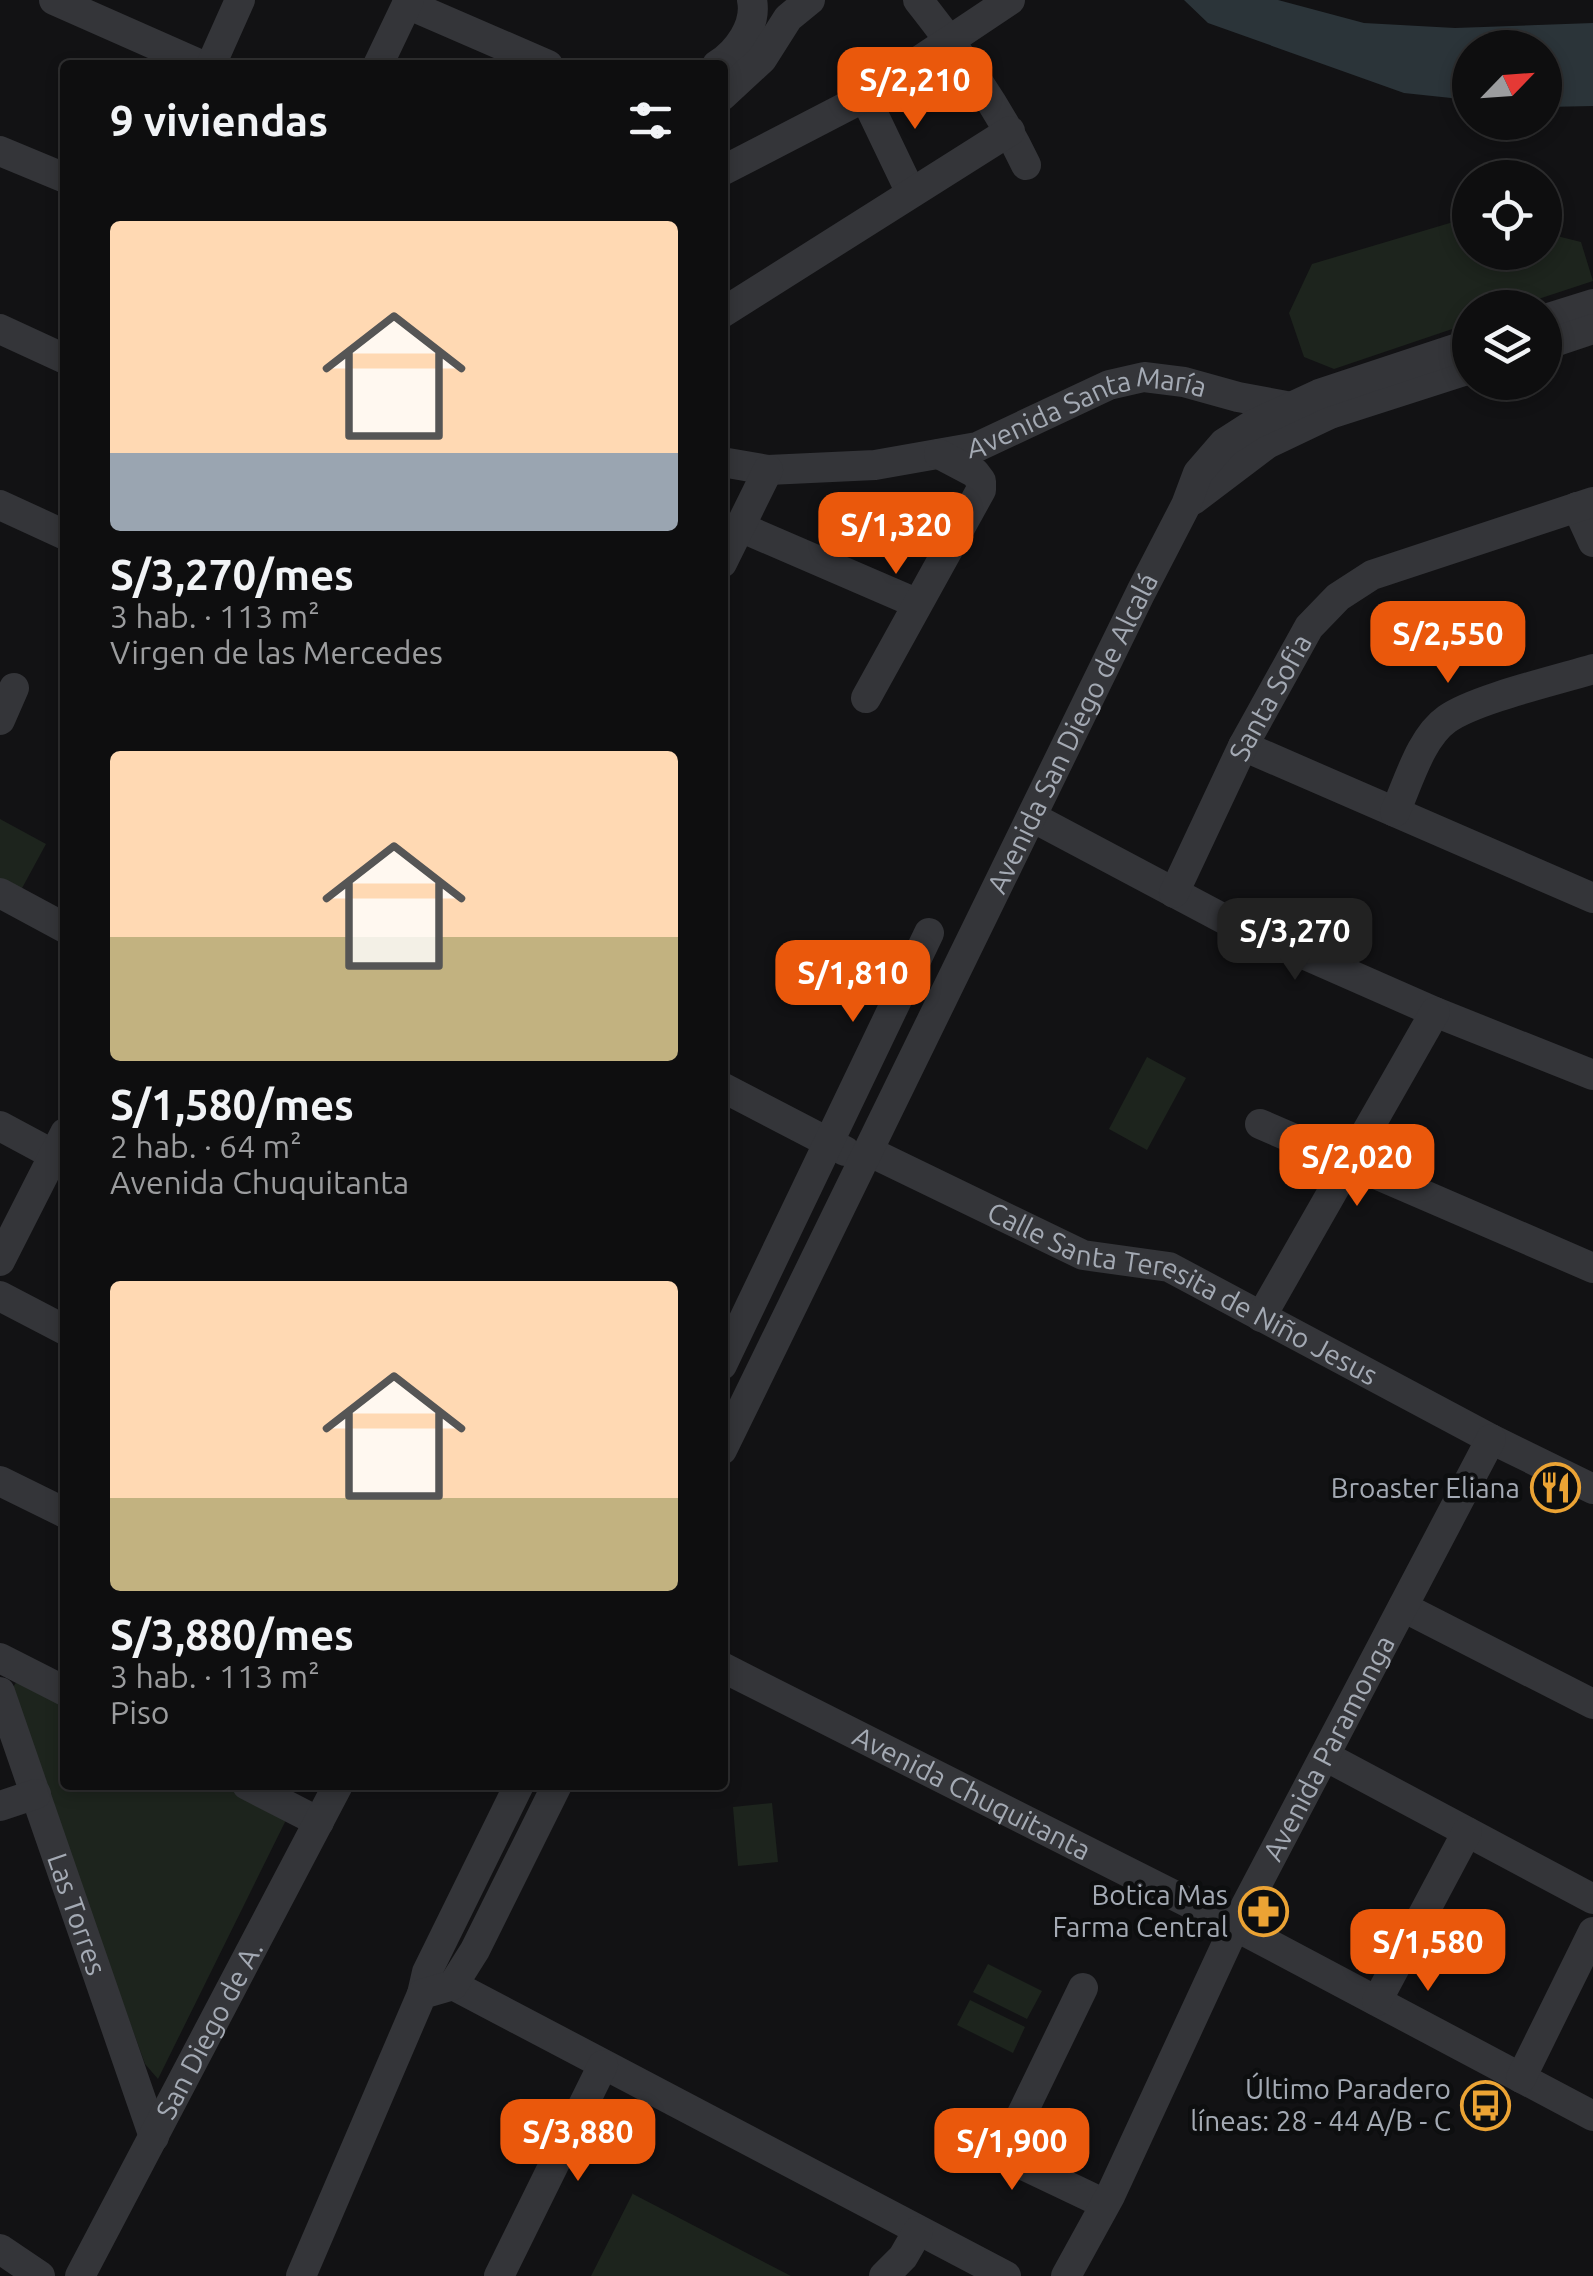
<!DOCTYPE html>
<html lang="es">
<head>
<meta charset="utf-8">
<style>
  body { margin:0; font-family:Ubuntu,sans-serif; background:#171718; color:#f1f3f6; height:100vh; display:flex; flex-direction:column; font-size:38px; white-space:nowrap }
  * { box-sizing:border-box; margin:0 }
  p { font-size:32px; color:#9b9c9e }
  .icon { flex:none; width:55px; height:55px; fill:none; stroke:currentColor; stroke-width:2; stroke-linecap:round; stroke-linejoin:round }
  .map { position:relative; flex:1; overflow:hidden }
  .side { position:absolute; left:60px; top:60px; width:668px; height:1730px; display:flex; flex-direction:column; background:#0e0e0f; border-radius:10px; box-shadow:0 5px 15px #0003,0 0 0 2px #2e2e2f }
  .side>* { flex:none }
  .needle { width:65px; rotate:65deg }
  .tools { position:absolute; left:1452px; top:30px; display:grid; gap:20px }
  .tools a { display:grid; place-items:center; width:110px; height:110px; border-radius:50%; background:#0e0e0f; box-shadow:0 5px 15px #0003,0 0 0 2px #2e2e2f; font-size:50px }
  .price { position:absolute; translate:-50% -85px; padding:0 22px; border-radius:20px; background:#ea580c; color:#fff; font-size:32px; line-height:65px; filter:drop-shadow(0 2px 5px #0008) }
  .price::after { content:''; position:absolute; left:50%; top:60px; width:30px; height:22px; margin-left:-15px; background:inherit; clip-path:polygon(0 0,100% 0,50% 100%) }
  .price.current { background:#222; color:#fff }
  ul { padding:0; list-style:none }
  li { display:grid; align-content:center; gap:20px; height:530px; padding:0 50px }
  li span { display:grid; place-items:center; height:310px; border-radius:10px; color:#555 }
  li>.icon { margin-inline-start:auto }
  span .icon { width:180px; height:180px; fill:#fffc; stroke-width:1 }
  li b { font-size:42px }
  h2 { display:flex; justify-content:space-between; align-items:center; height:120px; padding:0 50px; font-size:42px }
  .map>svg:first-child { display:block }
  .green { fill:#1d241d }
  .water { fill:#2b3439 }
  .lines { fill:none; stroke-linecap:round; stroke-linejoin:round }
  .minor { stroke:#343539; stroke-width:30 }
  .labels { text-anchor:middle; stroke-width:9; stroke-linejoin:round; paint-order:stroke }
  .street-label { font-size:28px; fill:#a4aab4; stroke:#0d0e0f }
  .poi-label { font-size:28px; fill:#a4aab4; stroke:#0d0e0f; text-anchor:end }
</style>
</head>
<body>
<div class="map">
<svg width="1593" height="2276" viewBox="0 0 1593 2276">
  <rect width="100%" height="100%" fill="#121214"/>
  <g class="green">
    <polygon points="1470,217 1470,252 1545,252 1545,233 1581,242 1593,281 1514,307 1470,308 1470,323 1334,369 1304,357 1289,313 1312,264"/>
    <polygon points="0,819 46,844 21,890 0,879"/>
    <polygon points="1147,1057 1186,1078 1147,1150 1109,1129"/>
    <polygon points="17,1681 65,1706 65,1785 221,1785 287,1818 158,2079 145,2064 10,1692"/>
    <polygon points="772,1803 778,1862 738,1866 733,1807"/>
    <polygon points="988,1964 1042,1991 1027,2019 973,1992"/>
    <polygon points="970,2000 1025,2027 1013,2053 957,2025"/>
    <polygon points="633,2193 633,2194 791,2276 591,2276"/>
  </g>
  <polygon class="water" points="1184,0 1278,0 1364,23 1455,28 1593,23 1593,106 1545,107 1545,48 1470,48 1470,100 1404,93 1208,23"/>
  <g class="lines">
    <g class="minor">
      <polyline points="54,0 201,65"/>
      <path d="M918,0C959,52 998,106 1026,165"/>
      <polyline points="407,4 548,65"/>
      <polyline points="211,65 240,0"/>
      <polyline points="378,65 409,0"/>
      <path d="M717,65C738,52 757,25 752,0"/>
      <polyline points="722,96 762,59 788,18 810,0"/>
      <polyline points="865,97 911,193"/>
      <polyline points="0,151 65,178"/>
      <polyline points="722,171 865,97 1010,0"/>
      <polyline points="722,313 1010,131"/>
      <polyline points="1545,319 1593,304"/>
      <polyline points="0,329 65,359"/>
      <polyline points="1545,345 1593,329"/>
      <path id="s1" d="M722,462L768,470L875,465L977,447L1109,385L1144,377L1184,382L1238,397L1330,414"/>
      <polyline points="1193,500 1267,444 1330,414 1470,369"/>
      <polyline points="0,505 65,535"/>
      <polyline points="1577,507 1593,542"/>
      <polyline points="740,527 916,603"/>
      <polyline points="722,563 768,470"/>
      <polyline points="866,698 981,490 981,481 975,473 939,454"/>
      <polyline points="0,720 14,688"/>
      <polyline points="1243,746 1593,898"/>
      <path d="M1395,812C1408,784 1420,738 1447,719C1475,699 1557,680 1593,669"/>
      <polyline points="1032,817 1224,919 1435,1012 1593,1075"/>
      <polyline points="0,893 65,928"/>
      <path id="s2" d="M1174,893L1243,746L1309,627L1338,597L1372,575L1593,502"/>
      <polyline points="722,1087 845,1151"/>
      <polyline points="1260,1124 1593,1268"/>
      <polyline points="0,1126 54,1155"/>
      <path id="s3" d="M870,1152L1083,1255L1169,1267L1491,1439L1593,1489"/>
      <polyline points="0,1261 65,1133"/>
      <polyline points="0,1296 65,1330"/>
      <polyline points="1261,1317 1435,1012"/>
      <polyline points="722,1365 929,933"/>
      <path id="s4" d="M722,1450L1141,592L1186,505L1198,473L1224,443L1252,425L1319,394L1470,344"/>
      <polyline points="0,1481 65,1513"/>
      <polyline points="1403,1607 1593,1704"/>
      <polyline points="0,1658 65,1691"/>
      <path id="s5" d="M722,1667L1235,1926L1593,2116"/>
      <path id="s6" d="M0,1692L154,2137"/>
      <polyline points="1325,1756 1593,1899"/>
      <polyline points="247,1785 319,1822"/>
      <polyline points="0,1806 36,1794"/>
      <polyline points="453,1985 1006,2276"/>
      <polyline points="422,1994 427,1972 519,1785"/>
      <polyline points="1377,2001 1467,1832"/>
      <polyline points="1521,2078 1593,1932"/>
      <polyline points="973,2141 1105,2204"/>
      <polyline points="1002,2155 1083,1988"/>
      <polyline points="0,2249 40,2276"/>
      <path id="s7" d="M80,2276L338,1785"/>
      <polyline points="301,2276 422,1994 453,1985 475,1950 557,1785"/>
      <polyline points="499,2276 603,2065"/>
      <polyline points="884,2276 903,2257 918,2231"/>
      <path id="s8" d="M1066,2276L1110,2196L1235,1926L1491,1439"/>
    </g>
  </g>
  <defs>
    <symbol id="restaurant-ring" viewBox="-11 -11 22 22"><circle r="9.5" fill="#0d0e0f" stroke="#eba334" stroke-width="1.5"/><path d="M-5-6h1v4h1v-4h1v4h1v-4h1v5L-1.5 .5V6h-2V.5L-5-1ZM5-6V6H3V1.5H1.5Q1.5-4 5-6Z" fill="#eba334"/></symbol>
    <symbol id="pharmacy-ring" viewBox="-11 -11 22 22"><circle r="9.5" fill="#0d0e0f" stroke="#eba334" stroke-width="1.5"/><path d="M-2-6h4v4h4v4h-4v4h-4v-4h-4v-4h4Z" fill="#eba334"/></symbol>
    <symbol id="bus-ring" viewBox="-11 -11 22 22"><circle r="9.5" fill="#0d0e0f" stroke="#eba334" stroke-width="1.5"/><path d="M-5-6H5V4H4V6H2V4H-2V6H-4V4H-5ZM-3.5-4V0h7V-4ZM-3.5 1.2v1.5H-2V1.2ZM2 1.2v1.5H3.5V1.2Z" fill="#eba334"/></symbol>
  </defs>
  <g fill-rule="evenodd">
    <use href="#restaurant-ring" x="1528" y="1460" width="55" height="55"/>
    <use href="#pharmacy-ring" x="1236" y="1884" width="55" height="55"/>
    <use href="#bus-ring" x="1458" y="2078" width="55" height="55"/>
  </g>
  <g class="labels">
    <g class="street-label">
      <text dy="10" stroke="none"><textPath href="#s1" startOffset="375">Avenida Santa María</textPath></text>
      <text dy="10" stroke="none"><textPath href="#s2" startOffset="218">Santa Sofia</textPath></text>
      <text dy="10" stroke="none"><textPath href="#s4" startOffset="798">Avenida San Diego de Alcalá</textPath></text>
      <text dy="10" stroke="none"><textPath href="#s3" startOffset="345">Calle Santa Teresita de Niño Jesus</textPath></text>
      <text dy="10" stroke="none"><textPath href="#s8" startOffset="590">Avenida Paramonga</textPath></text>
      <text dy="10" stroke="none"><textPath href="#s5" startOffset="280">Avenida Chuquitanta</textPath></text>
      <text dy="10" stroke="none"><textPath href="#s6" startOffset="235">Las Torres</textPath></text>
      <text dy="10" stroke="none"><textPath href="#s7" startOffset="278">San Diego de A.</textPath></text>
    </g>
    <g class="poi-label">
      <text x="1520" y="1498">Broaster Eliana</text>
      <text x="1228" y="1905">Botica Mas<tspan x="1228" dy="32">Farma Central</tspan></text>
      <text x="1451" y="2099">Último Paradero<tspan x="1451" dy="32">líneas: 28 - 44 A/B - C</tspan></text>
    </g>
  </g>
</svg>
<div class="tools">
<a><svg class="needle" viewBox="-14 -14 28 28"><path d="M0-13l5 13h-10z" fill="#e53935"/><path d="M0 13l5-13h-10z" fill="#9b9c9e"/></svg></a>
<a><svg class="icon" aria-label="locate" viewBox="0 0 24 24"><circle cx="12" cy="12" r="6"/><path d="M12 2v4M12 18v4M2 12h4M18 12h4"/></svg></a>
<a><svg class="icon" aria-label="layers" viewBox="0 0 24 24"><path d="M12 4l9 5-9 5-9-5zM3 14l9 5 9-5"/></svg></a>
</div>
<b class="price" style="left:915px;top:132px">S/2,210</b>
<b class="price" style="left:896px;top:577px">S/1,320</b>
<b class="price" style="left:1448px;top:686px">S/2,550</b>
<b class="price current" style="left:1295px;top:983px">S/3,270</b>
<b class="price" style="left:853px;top:1025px">S/1,810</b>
<b class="price" style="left:1357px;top:1209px">S/2,020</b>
<b class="price" style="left:1428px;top:1994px">S/1,580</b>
<b class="price" style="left:578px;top:2184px">S/3,880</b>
<b class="price" style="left:1012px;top:2193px">S/1,900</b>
<section class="side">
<h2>9 viviendas<svg class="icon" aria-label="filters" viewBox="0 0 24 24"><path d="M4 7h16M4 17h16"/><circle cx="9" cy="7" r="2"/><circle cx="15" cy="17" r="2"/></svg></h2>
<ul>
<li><span style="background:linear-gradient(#ffd9b3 75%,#9aa5b1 0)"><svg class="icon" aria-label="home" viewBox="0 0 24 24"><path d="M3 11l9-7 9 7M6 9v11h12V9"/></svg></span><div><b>S/3,270/mes</b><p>3 hab. · 113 m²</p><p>Virgen de las Mercedes</p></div></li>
<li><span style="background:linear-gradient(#ffd9b3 60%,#c2b280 0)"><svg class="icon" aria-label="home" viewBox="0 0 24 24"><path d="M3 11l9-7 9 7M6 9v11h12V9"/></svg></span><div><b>S/1,580/mes</b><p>2 hab. · 64 m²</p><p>Avenida Chuquitanta</p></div></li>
<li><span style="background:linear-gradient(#ffd9b3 70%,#c2b280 0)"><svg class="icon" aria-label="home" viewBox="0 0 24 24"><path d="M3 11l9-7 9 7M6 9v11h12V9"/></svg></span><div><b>S/3,880/mes</b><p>3 hab. · 113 m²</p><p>Piso</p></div></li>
</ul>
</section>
</div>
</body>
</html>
